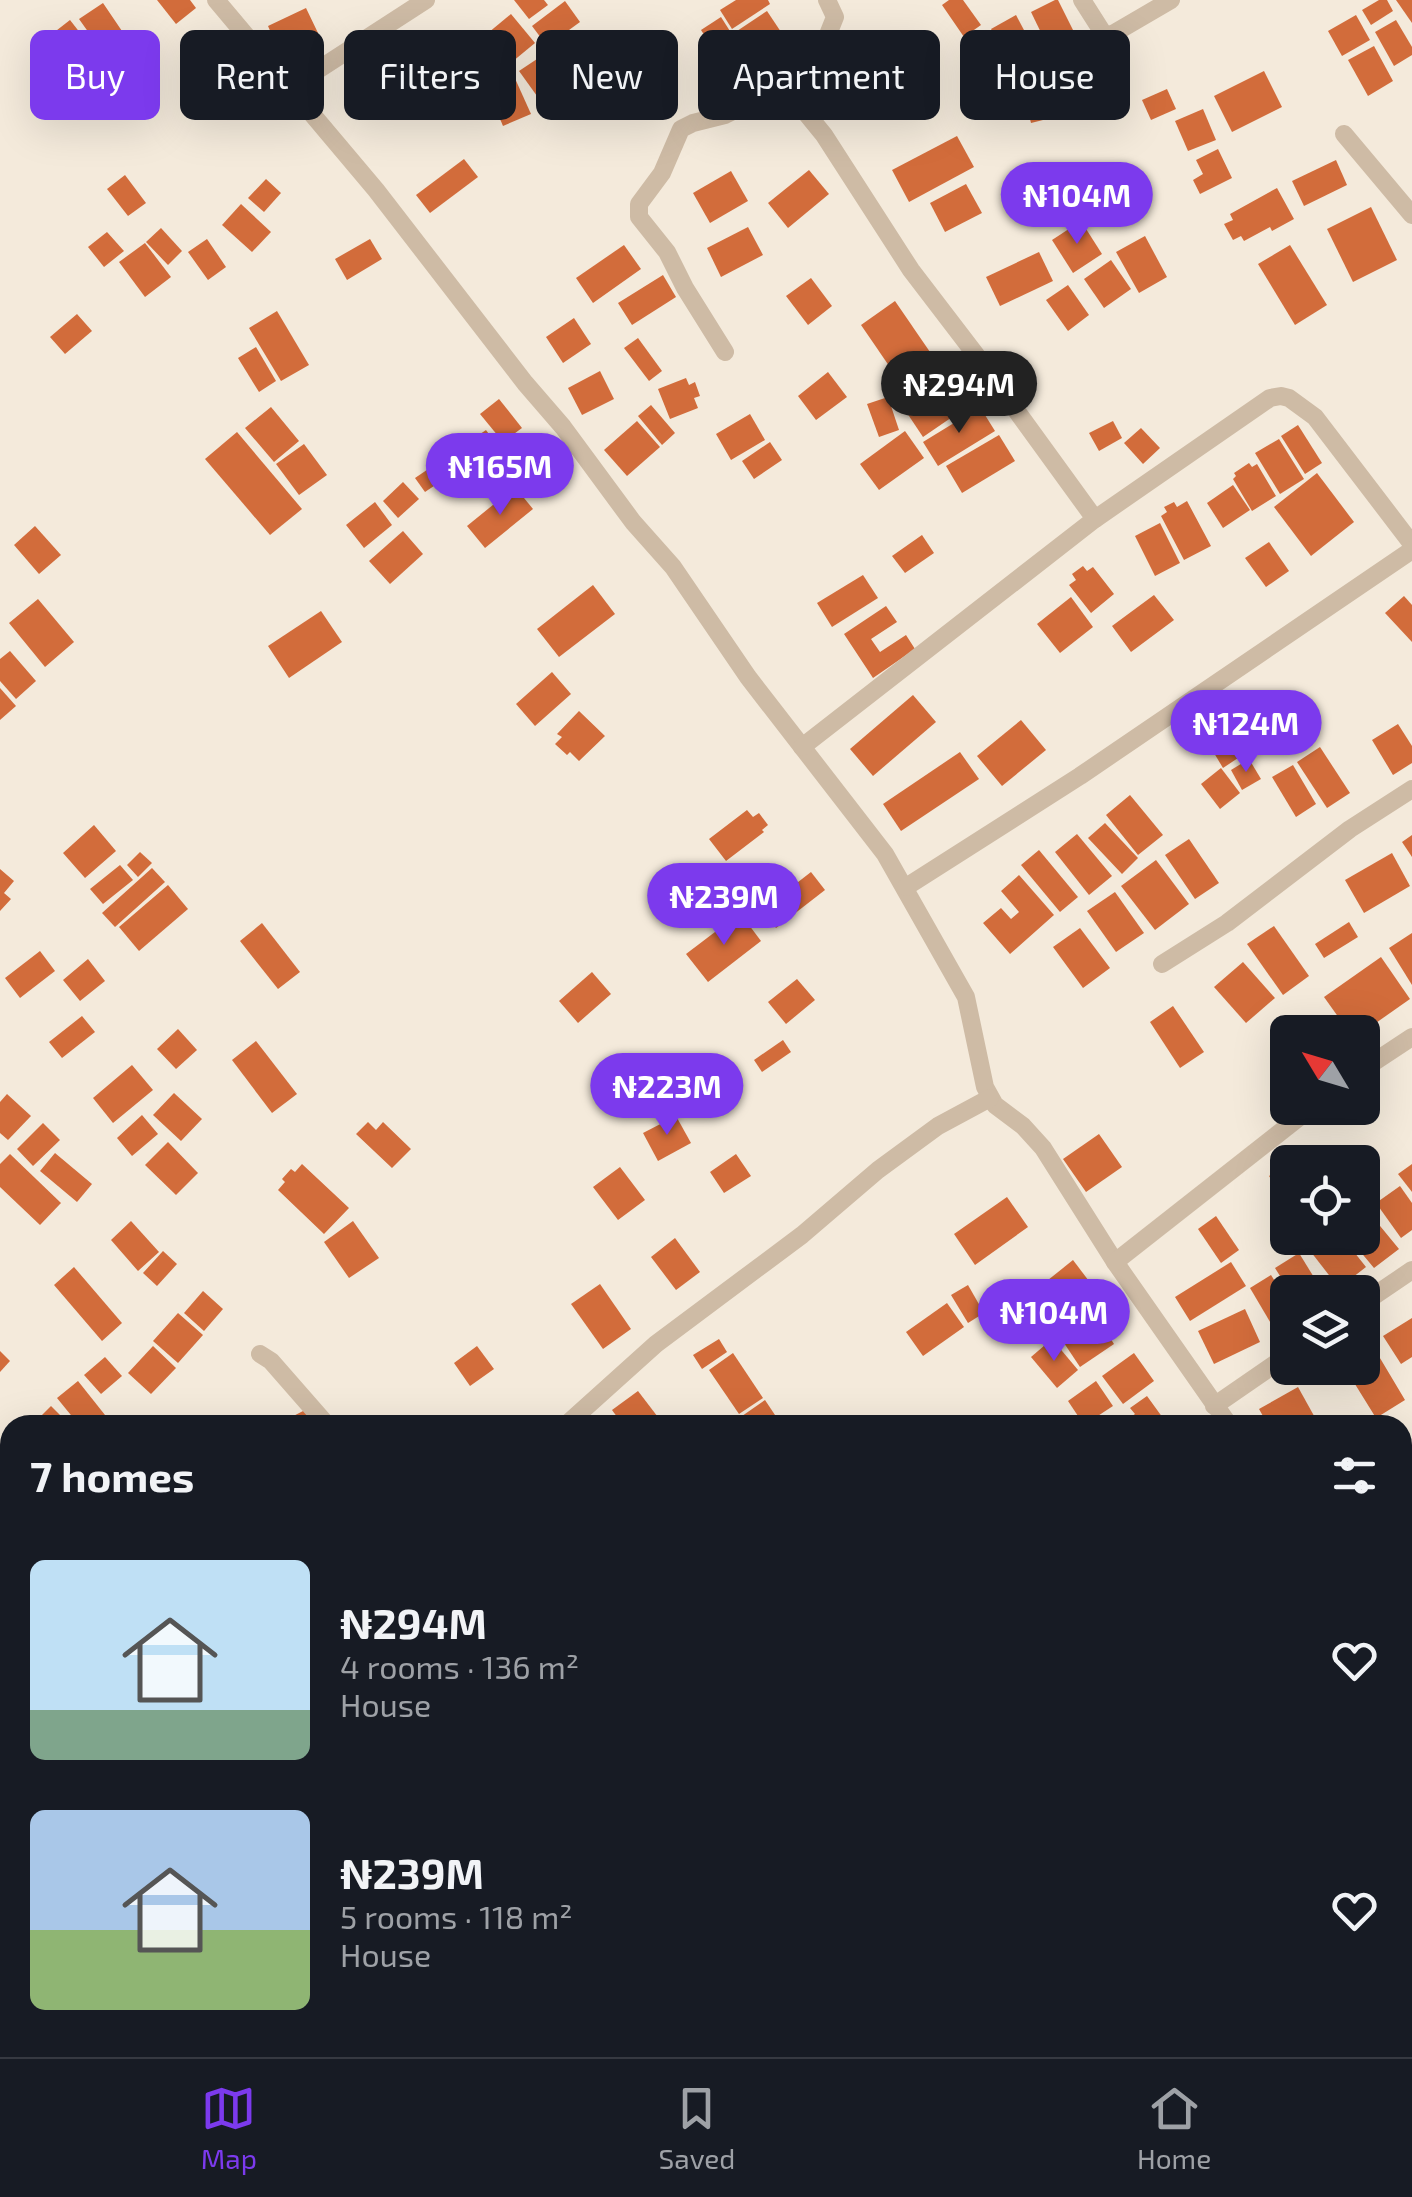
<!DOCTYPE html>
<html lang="en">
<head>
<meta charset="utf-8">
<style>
  body { margin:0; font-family:"Exo 2",sans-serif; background:#20242c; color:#f1f3f6; height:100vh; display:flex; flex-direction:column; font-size:38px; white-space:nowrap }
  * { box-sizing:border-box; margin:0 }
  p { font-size:32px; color:#9ea1a6 }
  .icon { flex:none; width:55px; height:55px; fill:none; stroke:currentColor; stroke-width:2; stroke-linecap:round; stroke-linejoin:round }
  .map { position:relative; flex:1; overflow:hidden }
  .panel { position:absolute; left:0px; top:1415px; width:1412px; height:642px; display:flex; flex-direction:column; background:#171b24; border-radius:30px 30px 0 0; box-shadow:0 10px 40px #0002 }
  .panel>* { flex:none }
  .hud { position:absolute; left:30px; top:30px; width:1352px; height:90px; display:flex; gap:20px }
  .needle { width:65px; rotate:308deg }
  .controls { position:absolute; left:1270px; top:1015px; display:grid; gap:20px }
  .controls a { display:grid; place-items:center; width:110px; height:110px; border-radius:15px; background:#171b24; box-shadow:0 10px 40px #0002; font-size:50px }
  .price { position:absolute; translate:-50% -85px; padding:0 22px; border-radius:35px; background:#7c3aed; color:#fff; font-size:32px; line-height:65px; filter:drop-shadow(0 2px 5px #0008) }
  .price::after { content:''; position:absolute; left:50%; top:60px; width:30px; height:22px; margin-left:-15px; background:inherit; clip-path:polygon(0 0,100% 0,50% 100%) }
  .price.current { background:#222; color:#fff }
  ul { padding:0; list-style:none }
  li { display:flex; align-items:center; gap:30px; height:250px; padding:0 30px }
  li span { display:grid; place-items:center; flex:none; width:280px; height:200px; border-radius:15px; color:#555 }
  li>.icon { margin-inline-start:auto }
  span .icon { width:120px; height:120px; fill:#fffc; stroke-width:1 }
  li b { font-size:42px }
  h2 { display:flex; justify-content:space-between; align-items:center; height:120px; padding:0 30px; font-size:42px }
  .chip { padding:0 35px; border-radius:15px; background:#171b24; box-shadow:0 10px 40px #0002; font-size:35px; line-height:90px }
  .chip.current { background:#7c3aed; color:#fff }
  .dock { display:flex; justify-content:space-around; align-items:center; height:140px; border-top:2px solid #363941; background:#171b24; font-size:28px; color:#9ea1a6 }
  .dock a { display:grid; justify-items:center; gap:5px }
  .dock .current { color:#7c3aed }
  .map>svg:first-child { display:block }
  .building { fill:#d26c3b }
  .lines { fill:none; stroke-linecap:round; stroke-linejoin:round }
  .street { stroke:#cebba5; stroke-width:18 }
  .secondary { stroke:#a28a76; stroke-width:25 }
</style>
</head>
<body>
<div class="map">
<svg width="1412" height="2057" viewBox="0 0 1412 2057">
  <rect width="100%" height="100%" fill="#f4eadb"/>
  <g class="building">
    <polygon points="157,0 190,0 196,8 176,24"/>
    <polygon points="514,0 544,0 548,5 529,19"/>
    <polygon points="736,0 768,0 770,4 732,29 720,10"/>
    <polygon points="949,0 963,0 981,25 964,37 942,5"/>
    <polygon points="1055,0 1058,0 1075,34 1048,47 1031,12"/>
    <polygon points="1379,0 1387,0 1393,11 1371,25 1362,10"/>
    <polygon points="1396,0 1412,0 1412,23"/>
    <polygon points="565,1 580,22 547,46 532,26"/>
    <polygon points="103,3 124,34 108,45 100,35 94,40 79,19"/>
    <polygon points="306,8 318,33 291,45 294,50 281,56 268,26"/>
    <polygon points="767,11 789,44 759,64 737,31"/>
    <polygon points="511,14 535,43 512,62 488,33"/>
    <polygon points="1016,15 1034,49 1010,63 991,29"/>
    <polygon points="1356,15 1370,40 1342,56 1328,31"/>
    <polygon points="721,17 742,50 722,63 701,30"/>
    <polygon points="70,20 88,43 61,65 43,41"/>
    <polygon points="1396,20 1412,47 1412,55 1394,66 1375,32"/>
    <polygon points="866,41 886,74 853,94 832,61"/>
    <polygon points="1374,46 1393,81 1368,96 1348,60"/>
    <polygon points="543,55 561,80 537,96 519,71"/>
    <polygon points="87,58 119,97 98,114 66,75"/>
    <polygon points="440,63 464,93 450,104 426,74"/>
    <polygon points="1264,71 1282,107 1232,132 1214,96"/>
    <polygon points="513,74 531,114 503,126 486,86"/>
    <polygon points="1050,81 1059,116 1031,123 1022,89"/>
    <polygon points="1167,89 1176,109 1151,120 1142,100"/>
    <polygon points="1203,109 1216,140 1188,151 1175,121"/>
    <polygon points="957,136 974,167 909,202 892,170"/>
    <polygon points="1218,149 1232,178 1200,194 1193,180 1203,174 1196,160"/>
    <polygon points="464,159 478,177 430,213 416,195"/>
    <polygon points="1336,160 1347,185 1304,206 1292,181"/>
    <polygon points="809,170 829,194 788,228 768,203"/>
    <polygon points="731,171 748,201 710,223 693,193"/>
    <polygon points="125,175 146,203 128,216 107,189"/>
    <polygon points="266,179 281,193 264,212 248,198"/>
    <polygon points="966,184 982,213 945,232 930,203"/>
    <polygon points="1277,188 1294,219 1272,231 1270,227 1244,241 1241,236 1233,240 1224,224 1233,220 1230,214"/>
    <polygon points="241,204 271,232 252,252 222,225"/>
    <polygon points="1371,207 1397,260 1353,282 1327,229"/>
    <polygon points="1081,221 1102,254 1073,273 1052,240"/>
    <polygon points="748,227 763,255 721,277 707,248"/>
    <polygon points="161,228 182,251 168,265 146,242"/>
    <polygon points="107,232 124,251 104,267 88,247"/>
    <polygon points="1145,236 1167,277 1139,293 1116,252"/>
    <polygon points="207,239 226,267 208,280 188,252"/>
    <polygon points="370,239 382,259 347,280 335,259"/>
    <polygon points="145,243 171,277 145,297 119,262"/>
    <polygon points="624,245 641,269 593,303 576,278"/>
    <polygon points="1290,245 1327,305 1295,325 1258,264"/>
    <polygon points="1039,252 1053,281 1000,306 986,277"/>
    <polygon points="1111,260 1131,289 1104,308 1084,279"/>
    <polygon points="663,275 676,297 632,325 618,303"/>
    <polygon points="811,278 832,306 808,325 786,296"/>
    <polygon points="1068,285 1089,315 1068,331 1046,300"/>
    <polygon points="895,301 930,352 896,376 861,325"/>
    <polygon points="277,311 309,365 281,381 249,328"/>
    <polygon points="77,314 92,331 65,354 50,337"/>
    <polygon points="574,318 591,344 563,363 546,337"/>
    <polygon points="638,338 662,371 649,381 624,348"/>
    <polygon points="256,347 276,381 259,392 238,358"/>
    <polygon points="600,371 614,399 582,415 568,388"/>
    <polygon points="828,372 847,397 816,420 798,396"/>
    <polygon points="686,378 689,385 695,382 700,396 694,398 698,408 670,419 658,389"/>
    <polygon points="938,384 958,413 923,437 903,407"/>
    <polygon points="888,397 899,430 879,437 867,404"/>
    <polygon points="499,399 522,428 503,442 480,414"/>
    <polygon points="651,405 675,433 662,445 638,416"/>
    <polygon points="271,407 299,441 274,462 245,428"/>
    <polygon points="980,407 995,431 938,466 923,442"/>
    <polygon points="750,414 765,440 731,460 716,434"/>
    <polygon points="637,421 660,447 627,476 604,450"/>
    <polygon points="1113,421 1122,438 1099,451 1089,433"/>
    <polygon points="1298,425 1322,463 1305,474 1281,436"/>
    <polygon points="1141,428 1160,448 1143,464 1124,443"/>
    <polygon points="486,430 496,444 425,492 415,478"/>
    <polygon points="905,431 924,458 879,490 860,464"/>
    <polygon points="237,432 302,509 270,535 205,459"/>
    <polygon points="999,435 1015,461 962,493 946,466"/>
    <polygon points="1279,439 1304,479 1280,494 1255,453"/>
    <polygon points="770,442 782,460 754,479 742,461"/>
    <polygon points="304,444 327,475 299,495 276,464"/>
    <polygon points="1249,463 1252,467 1257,464 1276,496 1252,511 1233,479 1236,476 1234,473"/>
    <polygon points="1317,473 1354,522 1311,556 1274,507"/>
    <polygon points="403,482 419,499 398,518 383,501"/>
    <polygon points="1233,485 1250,510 1223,528 1207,503"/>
    <polygon points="515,487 533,509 485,548 467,526"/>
    <polygon points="1187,501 1211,546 1184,560 1161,516 1167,512 1164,507 1174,502 1177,507"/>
    <polygon points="375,502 392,525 364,548 346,525"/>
    <polygon points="1160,523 1180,563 1155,576 1135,536"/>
    <polygon points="35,526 61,555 39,574 14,545"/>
    <polygon points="403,531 423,554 390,584 369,561"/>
    <polygon points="922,535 934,553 905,573 892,556"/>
    <polygon points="1269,542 1289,571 1266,587 1245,558"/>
    <polygon points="1083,566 1087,571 1093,567 1114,594 1091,613 1069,585 1076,580 1072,574"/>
    <polygon points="863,575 878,598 832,627 817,603"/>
    <polygon points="593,585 615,614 559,657 537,629"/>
    <polygon points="1154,595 1174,620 1131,652 1112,626"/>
    <polygon points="1404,596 1412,605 1412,642 1385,613"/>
    <polygon points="1071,597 1093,627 1060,653 1037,624"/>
    <polygon points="38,599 74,642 45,667 9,623"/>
    <polygon points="886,606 897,622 871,639 880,652 906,635 915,649 873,678 844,634"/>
    <polygon points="321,611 342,642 289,678 268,646"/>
    <polygon points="10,651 36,681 16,699 0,681 0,659"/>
    <polygon points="552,672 571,694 535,726 516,704"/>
    <polygon points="0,688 16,706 0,720"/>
    <polygon points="913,695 936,722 873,776 850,749"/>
    <polygon points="579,711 605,736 579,761 570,752 567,755 555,744 562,737 557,734"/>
    <polygon points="1021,720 1046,750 1002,786 977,756"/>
    <polygon points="1398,724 1412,746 1412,763 1393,775 1372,740"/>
    <polygon points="1229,730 1244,754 1223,768 1208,743"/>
    <polygon points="1320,747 1350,793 1327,808 1297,762"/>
    <polygon points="960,752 979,779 901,831 883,804"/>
    <polygon points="1249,759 1261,779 1242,790 1231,770"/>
    <polygon points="1293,765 1316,804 1296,817 1272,777"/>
    <polygon points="1221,768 1240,793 1220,809 1201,784"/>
    <polygon points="1130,795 1163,835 1138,855 1106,815"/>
    <polygon points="747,810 753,817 759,813 768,825 762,830 764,832 726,861 709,839"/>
    <polygon points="1105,823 1138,858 1122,874 1088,838"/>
    <polygon points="94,825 116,851 85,878 63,853"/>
    <polygon points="1077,834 1112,876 1089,895 1055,852"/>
    <polygon points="1412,835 1412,857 1402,842"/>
    <polygon points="1189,839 1219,883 1195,899 1165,855"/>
    <polygon points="1039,850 1078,897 1060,912 1021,865"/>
    <polygon points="140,852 152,863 138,877 127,865"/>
    <polygon points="1392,853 1410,886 1364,913 1345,880"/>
    <polygon points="1156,860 1189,904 1155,930 1121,886"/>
    <polygon points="120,865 133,880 103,904 90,889"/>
    <polygon points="152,868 165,882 115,927 102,913"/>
    <polygon points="0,869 14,881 4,893 11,899 0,911"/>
    <polygon points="811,872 825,890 776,928 762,910"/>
    <polygon points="1019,875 1054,915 1010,954 983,923 1001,908 1011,919 1019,912 1001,891"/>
    <polygon points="715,876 738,903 716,922 693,894"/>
    <polygon points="168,885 188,909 139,951 119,927"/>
    <polygon points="1115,892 1144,933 1116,952 1087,911"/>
    <polygon points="740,913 761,941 708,982 686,954"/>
    <polygon points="1349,922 1358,937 1324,958 1315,944"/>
    <polygon points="262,923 300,972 278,989 240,941"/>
    <polygon points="1274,926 1309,976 1283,995 1247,944"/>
    <polygon points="1080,928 1110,968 1083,988 1053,947"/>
    <polygon points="1412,933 1412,985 1389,948"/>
    <polygon points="40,951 55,971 20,998 5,978"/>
    <polygon points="1381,957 1410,999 1363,1032 1349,1032 1324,997"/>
    <polygon points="88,959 105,981 80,1001 63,980"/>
    <polygon points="1243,962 1275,998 1246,1023 1214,987"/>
    <polygon points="592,972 611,994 578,1023 559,1001"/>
    <polygon points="797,979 815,1000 786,1024 768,1002"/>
    <polygon points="1173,1006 1204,1052 1180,1068 1150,1022"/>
    <polygon points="82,1016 95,1032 62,1058 49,1042"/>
    <polygon points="178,1029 197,1050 176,1069 157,1049"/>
    <polygon points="783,1040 791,1052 762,1072 754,1060"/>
    <polygon points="256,1041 297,1094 272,1113 232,1060"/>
    <polygon points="132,1065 153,1090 113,1123 93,1098"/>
    <polygon points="174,1093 202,1119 181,1141 153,1115"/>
    <polygon points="7,1094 31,1116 8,1140 0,1133 0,1102"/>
    <polygon points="142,1115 158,1134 132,1156 117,1138"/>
    <polygon points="676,1116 691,1143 658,1161 643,1133"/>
    <polygon points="368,1122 376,1130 383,1122 411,1149 392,1168 356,1134"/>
    <polygon points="43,1123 60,1140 33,1166 17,1149"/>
    <polygon points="1099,1134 1122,1167 1086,1192 1063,1159"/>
    <polygon points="168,1142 198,1173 176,1195 145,1165"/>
    <polygon points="1316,1145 1327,1162 1289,1162"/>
    <polygon points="55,1153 92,1184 77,1202 40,1171"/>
    <polygon points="10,1154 61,1203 40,1225 0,1187 0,1164"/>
    <polygon points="736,1154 751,1176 724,1193 710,1172"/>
    <polygon points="302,1164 349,1208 324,1234 278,1190 285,1182 282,1179 291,1169 295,1172"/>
    <polygon points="1288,1164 1288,1204 1269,1176"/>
    <polygon points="1412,1164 1412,1192 1398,1174"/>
    <polygon points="620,1167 645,1200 618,1220 593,1187"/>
    <polygon points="1400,1186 1412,1203 1412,1230 1401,1238 1376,1203"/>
    <polygon points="1007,1197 1028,1227 975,1265 954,1234"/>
    <polygon points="1362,1204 1399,1249 1374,1268 1349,1238 1362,1238"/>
    <polygon points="1216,1216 1239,1250 1221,1263 1198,1229"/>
    <polygon points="131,1221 159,1252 138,1271 111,1240"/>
    <polygon points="353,1221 379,1258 349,1278 324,1242"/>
    <polygon points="675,1238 700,1272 676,1290 651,1257"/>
    <polygon points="1329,1238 1343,1238 1366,1267 1339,1288 1311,1252"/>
    <polygon points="163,1251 177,1264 157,1286 143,1273"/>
    <polygon points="1299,1253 1323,1292 1290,1292 1275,1268"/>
    <polygon points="1073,1260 1098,1293 1037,1341 1012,1309"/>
    <polygon points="1231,1262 1246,1286 1190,1321 1175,1297"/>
    <polygon points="74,1267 122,1323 102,1341 54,1285"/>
    <polygon points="1271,1275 1288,1302 1288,1325 1276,1332 1250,1288"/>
    <polygon points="600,1284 631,1329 603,1349 571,1304"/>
    <polygon points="968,1285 984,1313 968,1323 951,1295"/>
    <polygon points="203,1291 223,1309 204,1331 184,1313"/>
    <polygon points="947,1303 964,1327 923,1356 906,1332"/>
    <polygon points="1245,1309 1260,1342 1214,1364 1198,1331"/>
    <polygon points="1093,1311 1114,1344 1080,1367 1058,1334"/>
    <polygon points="178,1313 203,1335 178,1363 153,1341"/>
    <polygon points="1412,1318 1412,1357 1401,1364 1383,1336"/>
    <polygon points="719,1339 727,1352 702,1369 693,1355"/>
    <polygon points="1052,1339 1078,1370 1057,1388 1031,1357"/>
    <polygon points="153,1346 176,1368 151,1394 128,1373"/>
    <polygon points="477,1346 494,1369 470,1386 454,1363"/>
    <polygon points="1374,1348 1405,1400 1376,1418 1345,1368 1362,1368 1362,1355"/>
    <polygon points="0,1351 10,1361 0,1372"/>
    <polygon points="733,1353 763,1398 739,1414 709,1370"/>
    <polygon points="1134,1353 1154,1381 1123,1404 1102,1376"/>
    <polygon points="105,1357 122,1376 101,1394 84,1375"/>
    <polygon points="78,1381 105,1415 94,1425 79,1425 57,1398"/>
    <polygon points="1096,1381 1113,1406 1084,1425 1068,1401"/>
    <polygon points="1298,1387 1318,1423 1315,1425 1268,1425 1259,1409"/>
    <polygon points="638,1391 664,1425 623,1425 612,1410"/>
    <polygon points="1147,1396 1168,1425 1120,1425 1135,1414 1130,1408"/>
    <polygon points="765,1400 775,1415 760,1425 733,1425 732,1423"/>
    <polygon points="51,1406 70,1425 32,1425"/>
    <polygon points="305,1410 312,1425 276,1425"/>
    <polygon points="10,1483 10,1507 0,1498 0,1494"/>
    <polygon points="0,1512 10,1521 10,1547 0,1558"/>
    <polygon points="1412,1561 1412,1593 1402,1580 1402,1568"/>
    <polygon points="10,1635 10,1681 0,1671 0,1640 3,1643"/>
    <polygon points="1402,1845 1412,1860 1412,1892 1402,1898"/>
    <polygon points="0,2009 10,2020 10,2048 25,2048 15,2057 0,2057"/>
    <polygon points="156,2048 183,2048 175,2057 167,2057"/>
    <polygon points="190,2048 214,2048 224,2057 181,2057"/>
    <polygon points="627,2048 648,2048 651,2057 611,2057 610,2053"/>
    <polygon points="804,2048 832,2048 835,2051 830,2057 800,2057 797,2054"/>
  </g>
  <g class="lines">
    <g class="street">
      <polyline points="216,0 376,190 525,383 563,427 633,522 673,567 748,677 885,854 966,997 985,1087 995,1105 1023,1126 1043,1148 1115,1262 1229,1425"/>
      <polyline points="1082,0 1103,33 1111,35 1171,0"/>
      <polyline points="784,86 824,135 911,270 976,355 1095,519"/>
      <polyline points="290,88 426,0"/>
      <polyline points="1344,134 1412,215"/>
      <polyline points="725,352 685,288 667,252 639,217 639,204 662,173 681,129 693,123 725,115 784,86 821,52 835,17 827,0"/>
      <polyline points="802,747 1095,519 1270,398 1281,396 1289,398 1315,417 1412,544"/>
      <polyline points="906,887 1080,776 1412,550"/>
      <polyline points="1162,964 1227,923 1350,829 1412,789"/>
      <polyline points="1362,1070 1412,1037"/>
      <polyline points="1115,1262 1311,1108"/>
      <polyline points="1362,1304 1412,1270"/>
      <polyline points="260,1354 271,1361 327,1425"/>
      <polyline points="1214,1406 1288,1355"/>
      <polyline points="566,1425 656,1344 802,1235 878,1170 938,1126 990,1098"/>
      <polyline points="1402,1535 1412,1527"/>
      <polyline points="1402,1649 1412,1660"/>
      <polyline points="0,1940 10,1949"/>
      <polyline points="104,2048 114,2057"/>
      <polyline points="949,2048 951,2057"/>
    </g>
    <g class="secondary">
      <polyline points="1402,1774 1412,1767"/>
      <polyline points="1010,2057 1023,2048"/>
    </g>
  </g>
</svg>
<div class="controls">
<a><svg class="needle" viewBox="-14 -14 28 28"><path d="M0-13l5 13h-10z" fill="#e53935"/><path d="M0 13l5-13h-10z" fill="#9ea1a6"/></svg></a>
<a><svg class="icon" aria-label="locate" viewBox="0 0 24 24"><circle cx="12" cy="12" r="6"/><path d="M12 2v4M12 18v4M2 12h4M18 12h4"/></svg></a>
<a><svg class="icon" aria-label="layers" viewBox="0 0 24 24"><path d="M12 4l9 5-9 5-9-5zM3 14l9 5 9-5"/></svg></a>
</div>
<b class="price" style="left:1077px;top:247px">₦104M</b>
<b class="price current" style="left:959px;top:436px">₦294M</b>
<b class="price" style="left:500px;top:518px">₦165M</b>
<b class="price" style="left:1246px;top:775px">₦124M</b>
<b class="price" style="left:724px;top:948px">₦239M</b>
<b class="price" style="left:667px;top:1138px">₦223M</b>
<b class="price" style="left:1054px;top:1364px">₦104M</b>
<div class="hud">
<a class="chip current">Buy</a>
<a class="chip">Rent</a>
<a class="chip">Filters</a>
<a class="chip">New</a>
<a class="chip">Apartment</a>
<a class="chip">House</a>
</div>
<section class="panel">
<h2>7 homes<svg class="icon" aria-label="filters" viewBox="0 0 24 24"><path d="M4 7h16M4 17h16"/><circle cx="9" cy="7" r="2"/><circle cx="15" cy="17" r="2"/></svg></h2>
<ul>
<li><span style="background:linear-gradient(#bfe0f5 75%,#7fa58c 0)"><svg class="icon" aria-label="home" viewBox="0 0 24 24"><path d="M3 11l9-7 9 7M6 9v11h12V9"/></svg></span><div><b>₦294M</b><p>4 rooms · 136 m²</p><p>House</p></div><svg class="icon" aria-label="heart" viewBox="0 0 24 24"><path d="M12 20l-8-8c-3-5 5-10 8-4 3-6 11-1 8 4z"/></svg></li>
<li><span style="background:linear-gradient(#a9c7e8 60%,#8fb573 0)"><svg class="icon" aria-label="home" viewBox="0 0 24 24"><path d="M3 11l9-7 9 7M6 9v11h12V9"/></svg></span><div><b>₦239M</b><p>5 rooms · 118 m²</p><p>House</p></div><svg class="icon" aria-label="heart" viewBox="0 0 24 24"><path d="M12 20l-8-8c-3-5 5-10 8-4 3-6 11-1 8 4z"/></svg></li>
</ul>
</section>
</div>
<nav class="dock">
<a class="current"><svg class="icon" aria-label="map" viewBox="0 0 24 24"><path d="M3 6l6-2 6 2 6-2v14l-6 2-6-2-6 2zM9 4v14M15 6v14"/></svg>Map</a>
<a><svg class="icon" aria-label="saved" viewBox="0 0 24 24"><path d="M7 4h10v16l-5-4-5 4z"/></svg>Saved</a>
<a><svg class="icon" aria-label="home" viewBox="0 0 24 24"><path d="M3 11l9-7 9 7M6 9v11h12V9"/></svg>Home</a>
</nav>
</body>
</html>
